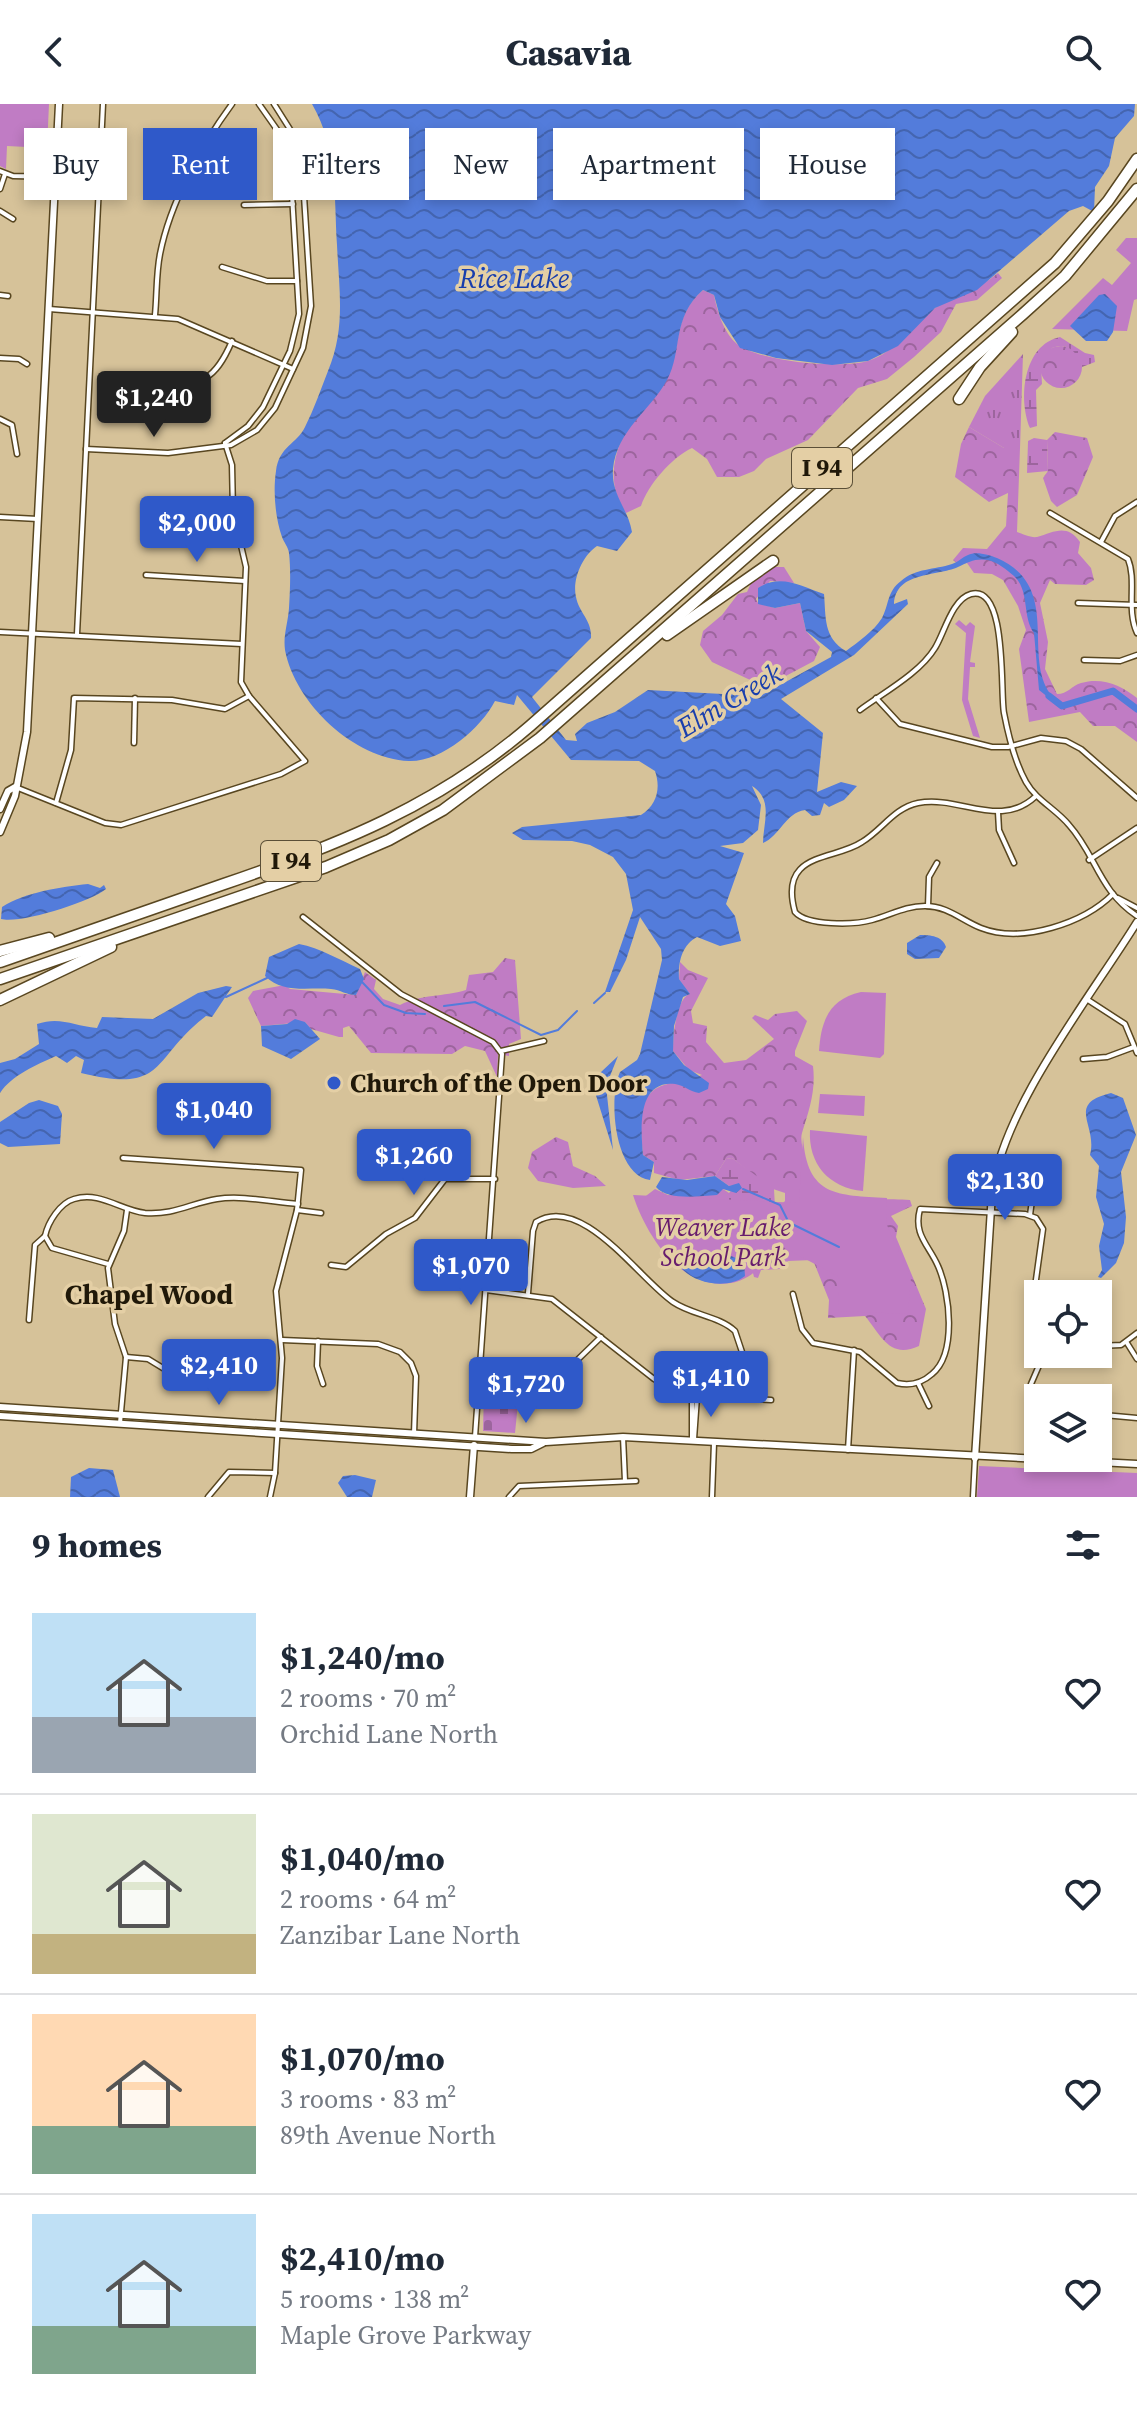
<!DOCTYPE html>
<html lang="en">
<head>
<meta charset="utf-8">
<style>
  body { margin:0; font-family:"Source Serif 4",serif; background:#f6f6f7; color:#1f2937; height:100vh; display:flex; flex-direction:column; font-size:30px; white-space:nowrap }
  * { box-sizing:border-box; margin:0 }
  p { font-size:26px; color:#747a83 }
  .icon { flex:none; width:44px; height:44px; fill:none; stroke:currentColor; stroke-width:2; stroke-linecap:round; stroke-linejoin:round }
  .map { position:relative; height:1393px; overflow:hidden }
  .side { display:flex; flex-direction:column; background:#fff; flex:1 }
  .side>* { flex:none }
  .top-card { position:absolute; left:24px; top:24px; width:1090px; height:72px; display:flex; gap:16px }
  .controls { position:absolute; left:1024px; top:1176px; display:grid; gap:16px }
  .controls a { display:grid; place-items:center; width:88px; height:88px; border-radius:0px; background:#fff; box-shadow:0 4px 12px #0003; font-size:40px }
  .price { position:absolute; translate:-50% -68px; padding:0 18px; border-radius:8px; background:#2f59c9; color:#fff; font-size:26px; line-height:52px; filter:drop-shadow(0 2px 4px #0008) }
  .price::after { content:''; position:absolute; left:50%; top:48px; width:24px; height:18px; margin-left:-12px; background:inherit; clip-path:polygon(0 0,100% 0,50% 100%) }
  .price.on { background:#222; color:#fff }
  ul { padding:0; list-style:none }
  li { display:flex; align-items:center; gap:24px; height:200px; padding:0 32px }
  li+li { border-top:2px solid #e0e1e3 }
  li span { display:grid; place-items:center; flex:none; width:224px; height:160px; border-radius:0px; color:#555 }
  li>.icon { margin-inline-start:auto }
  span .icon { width:96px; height:96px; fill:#fffc; stroke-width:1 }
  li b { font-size:34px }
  h2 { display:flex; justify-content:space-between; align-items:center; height:96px; padding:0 32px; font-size:34px }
  .chip { padding:0 28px; border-radius:0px; background:#fff; box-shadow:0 4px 12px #0003; font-size:28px; line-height:72px }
  .chip.on { background:#2f59c9; color:#fff }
  header { display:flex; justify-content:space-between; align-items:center; height:104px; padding:0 32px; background:#fff; font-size:36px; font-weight:800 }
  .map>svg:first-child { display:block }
  .grass { fill:url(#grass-tufts) }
  .forest { fill:url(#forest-crowns) }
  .wetland { fill:url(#wetland-marsh) }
  .cemetery { fill:url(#cemetery-stones) }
  .park { fill:#c07cc4 }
  .water { fill:url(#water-waves) }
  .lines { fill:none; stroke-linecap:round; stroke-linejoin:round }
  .stream { stroke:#537cdb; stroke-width:2 }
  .river { stroke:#537cdb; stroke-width:7 }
  .street-casing { stroke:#584620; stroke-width:7 }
  .secondary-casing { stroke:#584620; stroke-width:9 }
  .highway-casing { stroke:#584620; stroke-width:13 }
  .street { stroke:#fff; stroke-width:4 }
  .secondary { stroke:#fff; stroke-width:6 }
  .highway { stroke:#fff; stroke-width:10 }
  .poi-dot { fill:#2f59c9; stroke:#e4cfa5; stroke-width:3 }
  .labels { text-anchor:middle; stroke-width:7; stroke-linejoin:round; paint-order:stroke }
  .shield { fill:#e4cfa5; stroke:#5b4f37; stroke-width:2 }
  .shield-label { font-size:24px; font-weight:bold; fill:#201808 }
  .poi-label { font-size:26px; font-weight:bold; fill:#201808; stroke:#e4cfa5; text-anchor:start }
  .park-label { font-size:26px; font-style:italic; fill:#671c6d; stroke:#e4cfa5 }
  .water-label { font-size:28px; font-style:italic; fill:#193ead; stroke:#e4cfa5 }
  .neighbourhood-label { font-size:28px; font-weight:bold; fill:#201808; stroke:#e4cfa5 }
</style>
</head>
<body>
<header><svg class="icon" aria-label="back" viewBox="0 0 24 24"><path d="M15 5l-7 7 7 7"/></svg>Casavia<svg class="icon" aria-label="search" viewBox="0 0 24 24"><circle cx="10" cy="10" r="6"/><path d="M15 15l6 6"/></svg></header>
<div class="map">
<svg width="1137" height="1393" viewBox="0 0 1137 1393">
  <defs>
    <pattern id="grass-tufts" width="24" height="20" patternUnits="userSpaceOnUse" patternTransform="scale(2)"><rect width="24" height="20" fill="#c07cc4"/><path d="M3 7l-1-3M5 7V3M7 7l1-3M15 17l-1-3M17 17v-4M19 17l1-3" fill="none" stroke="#9c659d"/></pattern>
    <pattern id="forest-crowns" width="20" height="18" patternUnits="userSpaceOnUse" patternTransform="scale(2)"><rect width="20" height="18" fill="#c07cc4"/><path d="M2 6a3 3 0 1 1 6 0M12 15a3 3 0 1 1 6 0" fill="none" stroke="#9c659d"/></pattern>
    <pattern id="wetland-marsh" width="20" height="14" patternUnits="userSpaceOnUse" patternTransform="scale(2)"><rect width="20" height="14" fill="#c07cc4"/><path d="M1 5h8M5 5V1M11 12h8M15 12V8" fill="none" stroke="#9c659d"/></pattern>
    <pattern id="cemetery-stones" width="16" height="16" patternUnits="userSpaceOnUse" patternTransform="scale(2)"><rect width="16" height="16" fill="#c07cc4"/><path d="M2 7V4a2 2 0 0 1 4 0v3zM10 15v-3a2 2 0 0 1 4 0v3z" fill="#9c659d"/></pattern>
    <pattern id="water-waves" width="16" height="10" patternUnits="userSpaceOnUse" patternTransform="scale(2)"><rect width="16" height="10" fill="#537cdb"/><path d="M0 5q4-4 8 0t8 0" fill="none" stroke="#4465b0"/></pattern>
  </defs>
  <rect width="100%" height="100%" fill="#d6c299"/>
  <polygon class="grass" points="1023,250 1020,344 1004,344 969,323 985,292"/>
  <g class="forest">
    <path d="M998,169L1002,174L977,196L956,200L941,228L914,253L887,275L858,284L808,336L766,355L754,367L739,373H717L707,355L692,344C671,354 648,381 641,402L626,409C603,376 615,338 639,308C651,293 665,283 671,264C681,236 675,210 703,186L714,191C717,207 724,229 737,240C760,258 840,265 868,257C897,248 910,220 935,204C958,190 975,188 998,169Z"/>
    <circle cx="1061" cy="263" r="21"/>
    <path d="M969,323L1004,344H1020L1017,428C1023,430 1031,434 1037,433C1054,428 1067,419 1080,438L1078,449L1091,464L1094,476L1086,481L1055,480L1050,476L1040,499L1048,538L1045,565L1057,590C1068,590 1071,582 1081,579C1102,573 1121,581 1137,594V638L1115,622H1093L1080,608L1029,618L1019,545L1026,526L1018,502L1003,476L992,470L974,469L967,459L959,461L953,456L963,444L987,445L1006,422L1008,389L989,398L955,373L961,340Z"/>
    <polygon points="1055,328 1087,334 1093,353 1077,391 1057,403 1051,397 1043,374 1048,367 1047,336"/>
    <polygon points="771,463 784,463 794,479 770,477 756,495 758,499 775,504 800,499 806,527 820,543 814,557 765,583 712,558 700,541 703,527 722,511 738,490 747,488 753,475"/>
    <path d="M505,854L515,856L521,935L509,940V952L498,950L497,973L485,947L465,942L452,950L371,949L349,922L343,924V933H339L311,925L305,918L261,922L248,894L253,887L285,881L290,885L356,891L365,868L376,876L374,885L383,895L400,901C422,890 443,893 466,886L469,871L493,868Z"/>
    <path d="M680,858L688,866L708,874L691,907L693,919L707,922L706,938L724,959L746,956L774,935L752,914L755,911L768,916L775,910L797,907L807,917L795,947V952L813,962C816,987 809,1006 802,1029C800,1036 803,1046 805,1054C816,1103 870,1093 910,1096L912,1102L891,1112L898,1122L896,1133L926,1205L919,1242C890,1255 882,1233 865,1212L828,1214L829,1196L813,1156L788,1157L780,1165L761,1166L758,1174L754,1173L752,1165L772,1110L785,1097V1089L770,1084L732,1054L726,1055L715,1072L679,1076L654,1069V1058L643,1051C641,1028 634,990 664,981C676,977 689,976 702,971L689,966L673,947C673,932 676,896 689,890L679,875Z"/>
    <polygon points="556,1033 568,1038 573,1062 595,1072 606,1082 573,1084 538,1077 528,1064 532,1048"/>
  </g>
  <g class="wetland">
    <path d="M1060,233L1085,249L1094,251L1095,258L1082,263C1077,249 1069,237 1052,244L1041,262L1042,280L1036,286L1037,322L1030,324C1018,295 1023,241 1060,233Z"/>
    <polygon points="1034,334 1047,336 1048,367 1027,369 1028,337"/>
    <polygon points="732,1054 774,1085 775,1103 638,1098 655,1085 668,1091 723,1085 729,1089 736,1081 729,1082 715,1072 726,1055"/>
  </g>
  <polygon class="cemetery" points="484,1287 519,1289 515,1329 483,1327"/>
  <g class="park">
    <polygon points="0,0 49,0 47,44 7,42 6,65 0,62"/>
    <polygon points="1126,134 1137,134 1137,195 1134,196 1127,227 1052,225 1103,174 1112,181 1131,159 1116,146"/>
    <polygon points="959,516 966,522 970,518 975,522 970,558 975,559 975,563 970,563 968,595 980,634 973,632 962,596 966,529 955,520"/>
    <path d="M861,888L886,889L884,950L880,954L819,947C821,917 829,895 861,888Z"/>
    <polygon points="820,990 865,992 864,1012 818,1009"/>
    <path d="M810,1026L867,1032L863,1087C829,1084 808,1060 810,1026Z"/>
    <path d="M803,1033C807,1093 837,1091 887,1094L886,1119L911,1174L908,1210L838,1207L839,1173L770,1136C766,1145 763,1157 757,1165C752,1172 739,1178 731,1179C681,1187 646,1131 633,1091L799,1099Z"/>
    <polygon points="979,1362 1137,1369 1137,1393 977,1393"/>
  </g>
  <g class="water">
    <path d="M312,0H1135L1134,12L1115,34L1109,62L1095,83L1094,108L1083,102L1069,107L977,186L935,204L898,242L868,257L832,261L776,254L740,244L720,213L714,191L703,186C671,214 683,247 667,276C650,307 617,326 613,365C611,391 628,404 632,428L617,447L597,442C582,452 572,476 576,493C579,509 592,516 591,534L532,593L566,636L577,637L575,630L587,619L615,608L648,586L760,592L831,553L832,548L806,527L800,499L775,504L758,500V484C781,469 802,483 824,490C826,512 823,534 846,547C858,538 874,527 882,514C889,501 887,487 901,477C916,464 934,466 952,460C959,458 962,453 968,451C976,447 989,451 997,454C1066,484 1017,559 1056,596L1054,598L1039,586L1034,529C1022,513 1030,487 1014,472C1007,466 997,458 988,456C975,454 969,458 958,463C936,473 896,467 894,500L907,495L908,500L854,551L781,595L823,629L817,688L841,678L857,682L844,696L829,703L824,699L820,711L812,712L805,706C785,709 780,732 763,739C763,719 774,696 752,682L761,701L758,726L743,739L720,742L744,749L726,800L735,812L741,837L720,842L697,833C682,841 678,858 679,875L690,890L683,893L674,922L673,947L684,961L709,979L708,985L699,989C690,988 684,981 675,980C636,976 641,1027 643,1051L654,1058L650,1076C614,1071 608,994 620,968L637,956L640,950L662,856L661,845L640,813L626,856L610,888H605L633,806L626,770L613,753L590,741L572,737L523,736L512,729L522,723L641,711C657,701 661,684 655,667L639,657L571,656L517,591L514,601L495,597C481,624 442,658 409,657C354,655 295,599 285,546C283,531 288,519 289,504C290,487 291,467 289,449C288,442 284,439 282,433C275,413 273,387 276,367C279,342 297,340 305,323C314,305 321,285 328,267C346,224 339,186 337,141C334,91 338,45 312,0Z"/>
    <polygon points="1105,190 1117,202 1113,228 1107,237 1086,237 1070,222 1099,191"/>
    <path d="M88,780L100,784L104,781L106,785C90,798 21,820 1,815L2,803C26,788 60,783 88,780Z"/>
    <path d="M920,831C931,831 942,832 946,843L939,854L915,855L907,850V839Z"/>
    <path d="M299,840C320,844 340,856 360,865L364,875L356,891C346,891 341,886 331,885C307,883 283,890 265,872L269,853Z"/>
    <path d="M226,882L232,883L212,913L206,912C150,955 168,990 81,969L84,956L76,952L67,959L56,952C36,961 12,971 0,989V959L15,955L39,940L37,920C60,912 74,922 97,924L102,913L153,915L198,889Z"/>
    <polygon points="295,915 305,918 320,935 291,955 262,942 261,922 287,920"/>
    <polygon points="618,952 606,982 613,1046 589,969 600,969"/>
    <path d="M1111,989L1123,994L1136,1031L1121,1068L1126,1113L1124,1139L1116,1159L1101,1174L1098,1173L1102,1166L1099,1142L1104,1120L1096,1093L1099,1062L1090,1051C1098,1021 1065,1000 1111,989Z"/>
    <polygon points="39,996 58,1002 62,1010 60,1040 8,1043 0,1039 0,1018 29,999"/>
    <path d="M715,1072L729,1082L739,1079L742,1084L736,1089L723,1085L717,1091C699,1092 668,1097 656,1083L662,1073L687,1076Z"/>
    <path d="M731,1152L744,1157L745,1172C727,1187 686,1179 677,1157L718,1159Z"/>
    <polygon points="89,1364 113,1366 120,1393 70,1393 71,1373"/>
    <polygon points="355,1371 376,1376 372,1393 347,1393 338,1379 343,1372"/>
  </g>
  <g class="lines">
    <g class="stream">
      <polyline points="362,878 384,901 406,909 425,910"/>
      <polyline points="226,893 267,874"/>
      <polyline points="594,899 605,889"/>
      <polyline points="444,902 475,898 541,931 558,926 577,907"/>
      <polyline points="743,1085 780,1101 788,1117"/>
      <polyline points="790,1119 839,1143"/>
    </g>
    <polyline class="river" points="1049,592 1062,602 1113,587 1137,605"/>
    <defs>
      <g id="street">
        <polyline points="0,67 13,72 56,73"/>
        <polyline points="0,85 5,70"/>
        <polyline points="244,101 293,100"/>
        <polyline points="0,107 13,115"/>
        <polyline points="222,163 267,177 297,177"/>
        <polyline points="0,191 8,192"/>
        <polyline points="49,205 178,215 293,265"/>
        <path d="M155,211C157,191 156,170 160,150C170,99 201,42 232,0"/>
        <polyline points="0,254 19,255 27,260"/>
        <path d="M155,283C200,279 213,281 232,237"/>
        <polyline points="0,315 12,321 17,350"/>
        <polyline points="225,339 248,322 263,303 290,247 299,210 290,56 278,27 259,0"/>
        <polyline points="86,345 168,349 231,341 257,326 275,304 303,244 311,202 302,60 293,30 274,0"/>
        <path d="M1050,409L1128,455C1137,477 1126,505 1137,529"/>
        <polyline points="161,410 233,407"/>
        <polyline points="0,413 38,415"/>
        <polyline points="1101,438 1115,412 1137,398"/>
        <polyline points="146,471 245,477"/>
        <polyline points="1078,499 1137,501"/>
        <polyline points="0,528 242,540"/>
        <polyline points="77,530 103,0"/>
        <polyline points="1084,556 1120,557 1137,551"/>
        <polyline points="876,594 900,620 992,643 1008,643 1041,634 1066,637 1081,645 1137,694"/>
        <path d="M860,606C883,589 920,569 935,544C944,530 952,495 971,490C1008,480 1000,590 1004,609C1008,630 1016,660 1026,678C1036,696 1056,705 1069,721C1096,751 1099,787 1137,812"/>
        <polyline points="134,639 135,594"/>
        <polyline points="18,684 105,719 121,721 281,670 305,657 249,592 241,578 246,463 233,407 232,361 225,339"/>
        <path d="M1036,692C1000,726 960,691 918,699C894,704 882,726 862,738C834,757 778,747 795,808C807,822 854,821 872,816C891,811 905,802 925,802C948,802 961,816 981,824C1022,840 1084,819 1113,790"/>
        <polyline points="56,699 71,646 74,594 172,596 225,605 249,592"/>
        <polyline points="998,708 999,726 1014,759"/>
        <polyline points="1089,756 1137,724"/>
        <polyline points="1118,794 1137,804"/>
        <polyline points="928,802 929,773 937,759"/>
        <polyline points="303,813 401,890 493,938 502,950 475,1333"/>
        <polyline points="1088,896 1125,920 1137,949"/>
        <polyline points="501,947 544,937"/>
        <polyline points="1083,955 1107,953 1134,943"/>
        <polyline points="123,1054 301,1066 297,1106 276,1187 282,1254 275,1369 270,1393"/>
        <polyline points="1024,1055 1034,1082 1030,1111"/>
        <polyline points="297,1106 321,1109"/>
        <path d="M45,1132C48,1118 60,1099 74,1095C100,1087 120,1106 145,1109C175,1111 191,1099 217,1095C242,1091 272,1098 298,1100"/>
        <polyline points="45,1132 52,1144 108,1160"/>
        <polyline points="331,1161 346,1163 386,1130 415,1114 445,1075 495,1075"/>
        <polyline points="486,1186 552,1195 654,1275 674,1286 696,1291 771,1296"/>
        <path d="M528,1189L533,1127L536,1118C582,1089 639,1175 673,1198C692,1211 719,1212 735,1227L744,1254L742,1295"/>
        <path d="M793,1190L802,1225L813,1239L860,1248L897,1279C910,1282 922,1279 932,1270C957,1250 950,1189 938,1162C929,1141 913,1131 920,1105L1025,1110L1036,1114L1043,1125L1034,1190L1038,1207"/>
        <polyline points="29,1216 35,1141 45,1132"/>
        <polyline points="282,1236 378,1240 400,1248 411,1259 416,1272 414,1330"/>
        <polyline points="318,1237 317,1262 323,1280"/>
        <polyline points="1127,1239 1137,1255"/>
        <polyline points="1098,1242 1121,1241 1137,1229"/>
        <polyline points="126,1253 148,1255 176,1272 191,1268 200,1258"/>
        <polyline points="918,1279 929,1302"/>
        <polyline points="531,1281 568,1265 601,1233"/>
        <polyline points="1028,1306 1031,1280 1044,1250"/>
        <polyline points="1104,1311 1137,1314"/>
        <polyline points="120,1319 126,1253 115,1220 108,1164 124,1127 127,1106"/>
        <polyline points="623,1333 625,1377"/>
        <polyline points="692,1335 692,1297 696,1291"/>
        <polyline points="694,1335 697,1293"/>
        <polyline points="848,1346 854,1246"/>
        <polyline points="208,1393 229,1368 275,1369"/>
        <polyline points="509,1393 519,1382 636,1377"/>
        <polyline points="712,1393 714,1339"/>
        <polyline points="973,1393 975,1354"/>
      </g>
      <g id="secondary">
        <polyline points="0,705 8,687 15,683"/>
        <polyline points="0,728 15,692 27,628 59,0"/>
        <polyline points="0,1303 546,1338 623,1333 1137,1360"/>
        <polyline points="0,1312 512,1345 531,1345 543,1339"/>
        <path d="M975,1354L992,1089C1003,1003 1090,894 1137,818"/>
        <polyline points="470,1393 474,1341"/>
      </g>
      <g id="highway">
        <polyline points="959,295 980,263 1012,228"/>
        <polyline points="667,531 773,457"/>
        <polyline points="0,847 49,834"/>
        <path d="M0,858C75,832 150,806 224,780C338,741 437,702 530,622L1055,159L1108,97L1137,55"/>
        <polyline points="0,875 326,763 389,736 443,706 540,634 1023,210 1065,172 1137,85"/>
        <polyline points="0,896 111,843"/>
      </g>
    </defs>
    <use href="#street" class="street-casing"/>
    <use href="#secondary" class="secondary-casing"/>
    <use href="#highway" class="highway-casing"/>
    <use href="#street" class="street"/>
    <use href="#secondary" class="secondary"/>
    <use href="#highway" class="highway"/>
  </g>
  <circle class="poi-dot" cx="334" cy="979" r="8"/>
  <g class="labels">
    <g class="shield">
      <rect x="792" y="344" width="60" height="40" rx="6"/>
      <rect x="261" y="737" width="60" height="40" rx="6"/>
    </g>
    <g class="shield-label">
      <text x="822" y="372">I 94</text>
      <text x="291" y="765">I 94</text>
    </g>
    <g class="poi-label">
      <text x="350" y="988">Church of the Open Door</text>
    </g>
    <g class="park-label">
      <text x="723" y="1132">Weaver Lake<tspan x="723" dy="30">School Park</tspan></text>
    </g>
    <g class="water-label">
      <text x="514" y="184">Rice Lake</text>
      <text transform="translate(729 596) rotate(-31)" y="10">Elm Creek</text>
    </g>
    <g class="neighbourhood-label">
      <text x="149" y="1200">Chapel Wood</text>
    </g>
  </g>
</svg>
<div class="controls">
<a><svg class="icon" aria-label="locate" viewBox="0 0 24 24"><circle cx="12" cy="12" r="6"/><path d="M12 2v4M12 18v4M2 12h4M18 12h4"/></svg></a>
<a><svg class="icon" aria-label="layers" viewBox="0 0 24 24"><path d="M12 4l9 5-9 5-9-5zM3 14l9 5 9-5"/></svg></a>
</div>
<b class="price on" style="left:154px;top:335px">$1,240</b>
<b class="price" style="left:197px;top:460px">$2,000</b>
<b class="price" style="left:214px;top:1047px">$1,040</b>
<b class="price" style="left:414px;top:1093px">$1,260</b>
<b class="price" style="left:1005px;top:1118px">$2,130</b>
<b class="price" style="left:471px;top:1203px">$1,070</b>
<b class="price" style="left:219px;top:1303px">$2,410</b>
<b class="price" style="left:711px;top:1315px">$1,410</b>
<b class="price" style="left:526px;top:1321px">$1,720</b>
<div class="top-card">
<a class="chip">Buy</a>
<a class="chip on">Rent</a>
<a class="chip">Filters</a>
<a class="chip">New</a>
<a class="chip">Apartment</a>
<a class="chip">House</a>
</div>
</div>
<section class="side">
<h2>9 homes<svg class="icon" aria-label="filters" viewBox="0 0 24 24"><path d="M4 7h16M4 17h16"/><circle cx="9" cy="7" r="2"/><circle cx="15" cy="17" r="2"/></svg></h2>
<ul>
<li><span style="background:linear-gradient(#bfe0f5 65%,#9aa5b1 0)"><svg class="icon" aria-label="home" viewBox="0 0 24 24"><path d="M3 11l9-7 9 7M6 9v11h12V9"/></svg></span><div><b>$1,240/mo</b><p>2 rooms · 70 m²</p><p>Orchid Lane North</p></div><svg class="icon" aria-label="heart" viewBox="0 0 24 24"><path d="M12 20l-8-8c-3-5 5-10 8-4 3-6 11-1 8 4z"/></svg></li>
<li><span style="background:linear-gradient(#dfe7d0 75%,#c2b280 0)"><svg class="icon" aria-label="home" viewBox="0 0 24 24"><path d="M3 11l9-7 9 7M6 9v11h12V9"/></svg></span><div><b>$1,040/mo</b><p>2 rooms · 64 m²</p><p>Zanzibar Lane North</p></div><svg class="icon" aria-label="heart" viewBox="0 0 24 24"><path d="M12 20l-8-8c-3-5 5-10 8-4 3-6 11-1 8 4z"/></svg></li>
<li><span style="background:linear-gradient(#ffd9b3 70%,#7fa58c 0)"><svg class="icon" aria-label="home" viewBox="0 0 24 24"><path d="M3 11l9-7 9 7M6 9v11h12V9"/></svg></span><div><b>$1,070/mo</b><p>3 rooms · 83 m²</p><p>89th Avenue North</p></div><svg class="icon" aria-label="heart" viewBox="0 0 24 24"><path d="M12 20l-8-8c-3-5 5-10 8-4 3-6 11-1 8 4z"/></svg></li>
<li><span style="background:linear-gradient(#bfe0f5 70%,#7fa58c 0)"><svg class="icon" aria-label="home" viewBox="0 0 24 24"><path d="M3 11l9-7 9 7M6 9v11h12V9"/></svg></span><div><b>$2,410/mo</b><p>5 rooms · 138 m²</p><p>Maple Grove Parkway</p></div><svg class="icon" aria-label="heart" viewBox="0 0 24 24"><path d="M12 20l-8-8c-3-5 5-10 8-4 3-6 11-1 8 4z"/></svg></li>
</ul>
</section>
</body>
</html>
